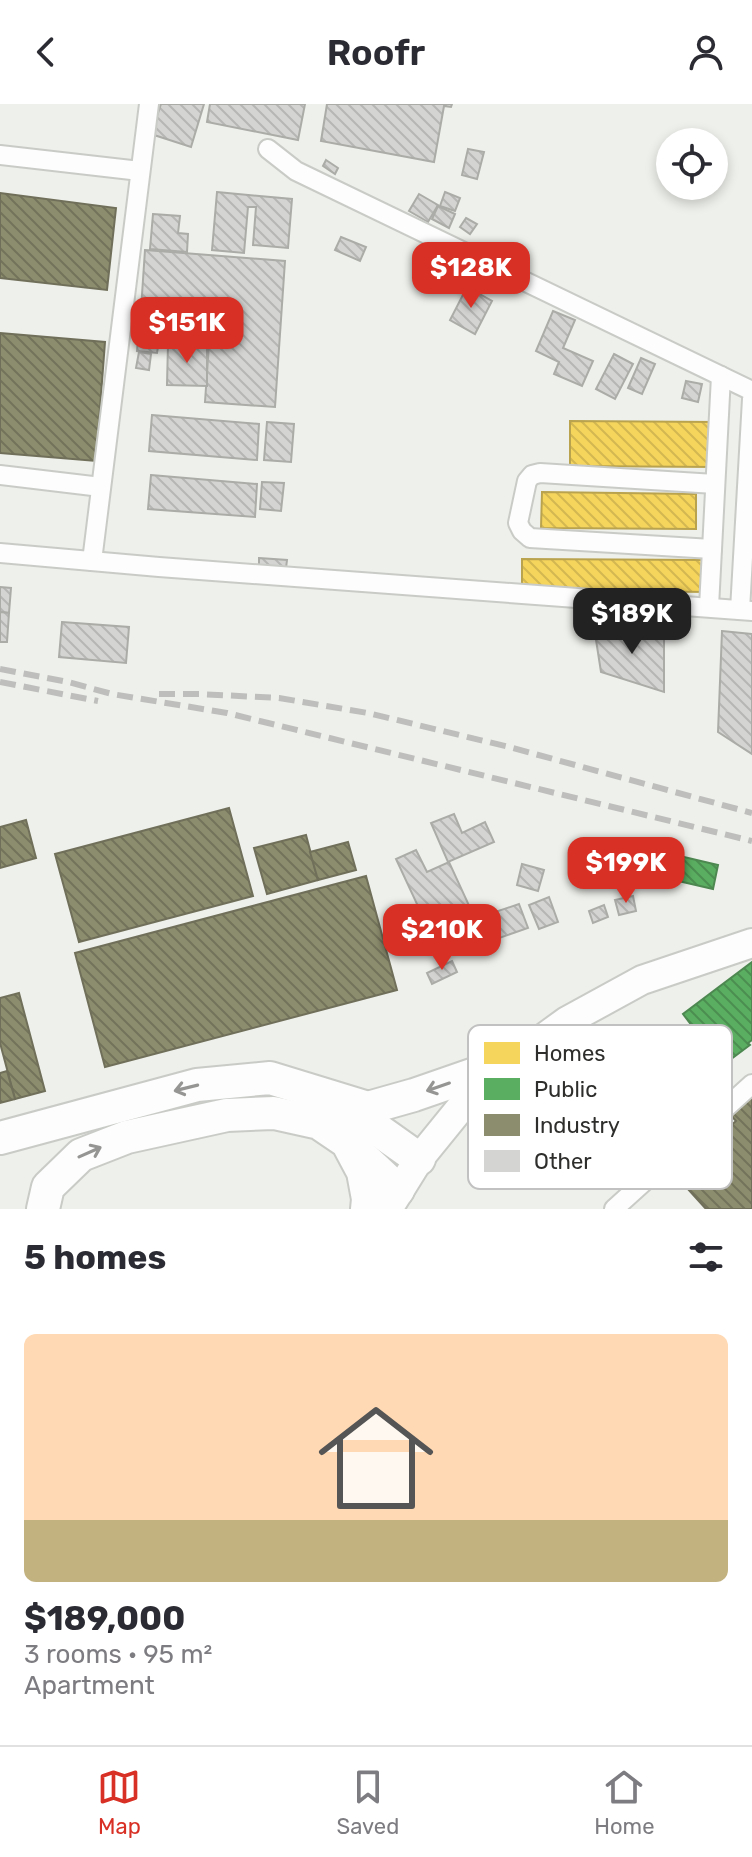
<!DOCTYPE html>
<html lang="en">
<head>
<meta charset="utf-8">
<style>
  body { margin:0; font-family:Rubik,sans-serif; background:#f2f2f3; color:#2b2b33; height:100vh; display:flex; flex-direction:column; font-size:30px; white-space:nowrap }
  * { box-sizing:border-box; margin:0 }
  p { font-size:26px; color:#7c7c81 }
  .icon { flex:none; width:44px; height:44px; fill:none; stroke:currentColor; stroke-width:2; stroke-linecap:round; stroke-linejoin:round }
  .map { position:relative; height:1105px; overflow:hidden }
  .drawer { display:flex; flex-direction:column; background:#fff; flex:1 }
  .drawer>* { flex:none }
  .tools { position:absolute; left:656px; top:24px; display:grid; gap:16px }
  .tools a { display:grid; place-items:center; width:72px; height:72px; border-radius:50%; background:#fff; box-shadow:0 4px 12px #0003; font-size:40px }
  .price { position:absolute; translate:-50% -68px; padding:0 18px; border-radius:16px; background:#d93025; color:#fff; font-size:26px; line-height:52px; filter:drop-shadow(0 2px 4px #0008) }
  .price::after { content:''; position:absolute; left:50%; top:48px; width:24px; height:18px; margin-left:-12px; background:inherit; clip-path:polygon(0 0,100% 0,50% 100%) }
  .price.current { background:#222; color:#fff }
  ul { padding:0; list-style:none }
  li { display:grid; align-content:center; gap:16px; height:424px; padding:0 24px }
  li+li { border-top:2px solid #e1e1e2 }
  li span { display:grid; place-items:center; height:248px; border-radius:12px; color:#555 }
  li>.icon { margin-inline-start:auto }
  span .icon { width:144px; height:144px; fill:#fffc; stroke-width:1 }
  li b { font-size:34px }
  h2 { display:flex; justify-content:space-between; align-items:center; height:96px; padding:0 24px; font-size:34px }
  header { display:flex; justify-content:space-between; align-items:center; height:104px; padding:0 24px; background:#fff; font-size:36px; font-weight:600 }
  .menu { display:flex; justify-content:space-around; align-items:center; height:112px; border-top:2px solid #e1e1e2; background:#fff; font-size:22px; color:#7c7c81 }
  .menu a { display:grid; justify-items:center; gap:4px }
  .menu .current { color:#d93025 }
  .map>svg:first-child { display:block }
  .homes { fill:url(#homes-back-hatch); stroke:#baa34e; stroke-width:2 }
  .public { fill:url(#public-back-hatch); stroke:#4d8851; stroke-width:2 }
  .industry { fill:url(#industry-back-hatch); stroke:#70705a; stroke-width:2 }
  .building { fill:url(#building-back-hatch); stroke:#abaca8; stroke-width:2 }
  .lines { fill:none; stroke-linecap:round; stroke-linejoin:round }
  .street-casing { stroke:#c9cbc7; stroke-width:22 }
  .primary-casing { stroke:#c9cbc7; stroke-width:32 }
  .highway-casing { stroke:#c9cbc7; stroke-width:36 }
  .street { stroke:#fcfdfc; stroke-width:18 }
  .primary { stroke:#fcfdfc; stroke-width:28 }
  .highway { stroke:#fcfdfc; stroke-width:32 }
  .rail { stroke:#bebfbd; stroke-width:6; stroke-dasharray:16 8; stroke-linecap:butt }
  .oneway { stroke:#959694 }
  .key { fill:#fff; stroke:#c0c1c0; stroke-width:2 }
  .key-label { font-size:22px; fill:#2e2f2c }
</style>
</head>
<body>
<header><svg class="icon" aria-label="back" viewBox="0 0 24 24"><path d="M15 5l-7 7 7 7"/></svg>Roofr<svg class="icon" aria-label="person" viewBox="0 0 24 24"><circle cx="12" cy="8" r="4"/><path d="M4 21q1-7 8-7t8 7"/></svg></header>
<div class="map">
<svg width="752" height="1105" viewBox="0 0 752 1105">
  <defs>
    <pattern id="homes-back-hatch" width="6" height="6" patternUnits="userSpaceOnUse" patternTransform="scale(2)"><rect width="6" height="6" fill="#f6d55c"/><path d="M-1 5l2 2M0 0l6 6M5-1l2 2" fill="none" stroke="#d3b750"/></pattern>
    <pattern id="public-back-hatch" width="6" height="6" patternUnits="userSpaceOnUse" patternTransform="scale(2)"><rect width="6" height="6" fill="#5aae61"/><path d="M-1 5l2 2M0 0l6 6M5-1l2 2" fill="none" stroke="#4b8e50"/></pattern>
    <pattern id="industry-back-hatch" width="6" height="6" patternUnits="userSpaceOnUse" patternTransform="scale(2)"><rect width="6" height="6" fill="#8c8c6e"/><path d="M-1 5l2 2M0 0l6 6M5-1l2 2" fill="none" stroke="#73735b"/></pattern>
    <pattern id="building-back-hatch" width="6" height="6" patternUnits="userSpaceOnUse" patternTransform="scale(2)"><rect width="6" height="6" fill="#d4d5d2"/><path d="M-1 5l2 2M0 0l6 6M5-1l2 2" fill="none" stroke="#b6b7b4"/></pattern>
  </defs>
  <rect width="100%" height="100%" fill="#eef0eb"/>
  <g class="homes">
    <polygon points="570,317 716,318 715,363 570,362"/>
    <polygon points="542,388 696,390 696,425 541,424"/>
    <polygon points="522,455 709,456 708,488 522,486"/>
  </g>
  <g class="public">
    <polygon points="667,749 718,761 713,785 661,773"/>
    <polygon points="752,858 752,936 748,939 750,941 727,958 714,941 700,952 686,933 695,926 683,910"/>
  </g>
  <g class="industry">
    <polygon points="0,89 116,104 107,186 0,174"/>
    <polygon points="0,229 105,238 96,357 0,349"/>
    <polygon points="229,704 253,792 79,838 55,750"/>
    <polygon points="26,716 36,754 0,764 0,723"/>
    <polygon points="306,731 318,776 267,790 254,744"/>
    <polygon points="348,738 356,766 318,776 310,748"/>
    <polygon points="366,772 397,886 105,963 75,849"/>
    <polygon points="19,889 45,987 15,995 0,939 0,894"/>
    <polygon points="7,967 15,995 0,999 0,969"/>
    <polygon points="752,989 752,1105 706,1105 668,1063 694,1039 702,1047 736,1017 727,1007"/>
  </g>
  <g class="building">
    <polygon points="161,0 204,0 191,43 151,30"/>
    <polygon points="210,0 305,0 298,36 207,18"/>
    <polygon points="327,0 452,0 451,3 444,2 434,58 321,37"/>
    <polygon points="468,45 484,48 477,75 462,71"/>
    <polygon points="326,56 338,64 335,70 323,62"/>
    <polygon points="217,88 292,95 288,144 253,141 256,103 248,103 244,149 212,146"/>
    <polygon points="445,88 460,94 455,107 440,102"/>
    <polygon points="419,90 438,101 428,118 409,107"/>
    <polygon points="438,102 455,110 449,124 432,115"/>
    <polygon points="153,110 180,112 178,129 188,130 187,148 150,145"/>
    <polygon points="466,114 477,120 470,130 460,123"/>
    <polygon points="341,133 366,143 360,157 335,146"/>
    <polygon points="145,146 285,157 275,303 205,298 209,240 139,235"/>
    <polygon points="467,183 492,197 475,230 450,216"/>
    <polygon points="553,207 575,216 563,244 593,257 582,282 554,270 559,258 536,247"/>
    <polygon points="138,235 159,237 157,249 137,247"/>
    <polygon points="168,240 207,240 207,282 167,281"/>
    <polygon points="139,248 151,250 149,266 136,264"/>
    <polygon points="614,250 633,260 615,295 596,285"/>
    <polygon points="641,254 655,260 642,290 628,284"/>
    <polygon points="686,277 702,280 698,298 682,294"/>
    <polygon points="152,311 259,320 257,356 149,347"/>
    <polygon points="267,318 294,320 291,358 264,356"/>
    <polygon points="151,371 257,380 255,413 148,405"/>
    <polygon points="262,378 284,379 281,407 260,405"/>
    <polygon points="259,454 287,456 286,464 259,462"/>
    <polygon points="0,483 11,484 9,509 0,508"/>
    <polygon points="0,508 9,509 7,538 0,538"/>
    <polygon points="62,518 129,523 126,559 59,553"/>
    <polygon points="594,523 664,528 664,588 601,568"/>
    <polygon points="722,527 752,530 752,650 718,628"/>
    <polygon points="454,710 462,729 485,718 494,738 448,758 431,719"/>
    <polygon points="416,746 427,768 449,758 472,808 430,828 396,755"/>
    <polygon points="522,760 544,766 538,787 517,781"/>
    <polygon points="633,792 636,807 619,811 615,796"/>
    <polygon points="549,793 558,818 539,825 529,801"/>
    <polygon points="519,800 528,824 447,852 439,827"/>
    <polygon points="604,801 608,813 593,819 589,807"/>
    <polygon points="452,857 457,868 432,880 427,869"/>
  </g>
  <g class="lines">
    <defs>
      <g id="street">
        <polyline points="268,45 296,67 752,287"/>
        <polyline points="0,51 140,67"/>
        <polyline points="0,371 101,383"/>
        <polyline points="712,445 530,434 522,427 518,419 527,377 532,371 540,369 715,380"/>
        <polyline points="0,449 159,463 752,507"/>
        <polyline points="92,457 149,0"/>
        <polyline points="709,503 721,272"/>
        <polyline points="740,506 752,295"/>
        <polyline points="614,1105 752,980"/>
      </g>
      <polyline id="primary" points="388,1105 419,1055 462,1002 512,957 567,917 642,876 752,839"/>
      <g id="highway">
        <polyline points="340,999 419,1055"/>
        <polyline points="0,1034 197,981 270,974 368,1004 414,991 512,957"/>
        <polyline points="355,1046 398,1086"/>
        <polyline points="43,1105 48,1083 81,1051 127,1033 227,1011 274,1009 319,1019 347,1038 363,1068 368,1095 367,1105"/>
      </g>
    </defs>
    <use href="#street" class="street-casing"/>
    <use href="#primary" class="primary-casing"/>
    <use href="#highway" class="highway-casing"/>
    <use href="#street" class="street"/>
    <use href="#primary" class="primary"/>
    <use href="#highway" class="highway"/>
    <g class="rail">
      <polyline points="0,565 68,578 112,590 227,609 752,737"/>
      <polyline points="0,578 98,597"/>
      <polyline points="159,590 199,590 279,594 368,609 509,643 752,709"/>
    </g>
  </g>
  <defs><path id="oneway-shaft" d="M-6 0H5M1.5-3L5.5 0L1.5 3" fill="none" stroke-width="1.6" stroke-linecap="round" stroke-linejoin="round" transform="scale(2)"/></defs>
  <g class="oneway">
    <use href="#oneway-shaft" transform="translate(438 983) rotate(161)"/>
    <use href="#oneway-shaft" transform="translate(186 984) rotate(166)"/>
    <use href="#oneway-shaft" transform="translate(90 1048) rotate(-24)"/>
  </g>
  <rect x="468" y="921" width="264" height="164" rx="12" class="key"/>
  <rect x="484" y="938" width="36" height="22" fill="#f6d55c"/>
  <rect x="484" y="974" width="36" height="22" fill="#5aae61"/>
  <rect x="484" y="1010" width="36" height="22" fill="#8c8c6e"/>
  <rect x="484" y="1046" width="36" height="22" fill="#d4d5d2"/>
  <g class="key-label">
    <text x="534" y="957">Homes</text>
    <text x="534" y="993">Public</text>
    <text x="534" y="1029">Industry</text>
    <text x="534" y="1065">Other</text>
  </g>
</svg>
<div class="tools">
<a><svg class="icon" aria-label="locate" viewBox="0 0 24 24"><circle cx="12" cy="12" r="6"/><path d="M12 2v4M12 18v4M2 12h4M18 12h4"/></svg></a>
</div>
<b class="price" style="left:471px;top:206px">$128K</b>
<b class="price" style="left:187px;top:261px">$151K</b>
<b class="price current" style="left:632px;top:552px">$189K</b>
<b class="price" style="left:626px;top:801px">$199K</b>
<b class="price" style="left:442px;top:868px">$210K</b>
</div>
<section class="drawer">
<h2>5 homes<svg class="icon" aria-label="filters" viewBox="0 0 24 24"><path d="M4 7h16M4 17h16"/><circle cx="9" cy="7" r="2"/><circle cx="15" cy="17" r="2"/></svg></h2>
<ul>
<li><span style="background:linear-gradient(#ffd9b3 75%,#c2b280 0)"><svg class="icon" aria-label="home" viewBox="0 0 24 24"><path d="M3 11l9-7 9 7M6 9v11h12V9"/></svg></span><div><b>$189,000</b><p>3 rooms · 95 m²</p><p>Apartment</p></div></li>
</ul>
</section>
<nav class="menu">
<a class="current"><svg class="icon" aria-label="map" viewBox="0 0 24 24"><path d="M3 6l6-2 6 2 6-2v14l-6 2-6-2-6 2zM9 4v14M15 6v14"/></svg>Map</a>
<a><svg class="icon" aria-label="saved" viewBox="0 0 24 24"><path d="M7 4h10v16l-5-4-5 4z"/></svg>Saved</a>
<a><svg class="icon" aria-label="home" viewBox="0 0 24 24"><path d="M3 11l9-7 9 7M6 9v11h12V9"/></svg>Home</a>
</nav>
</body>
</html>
